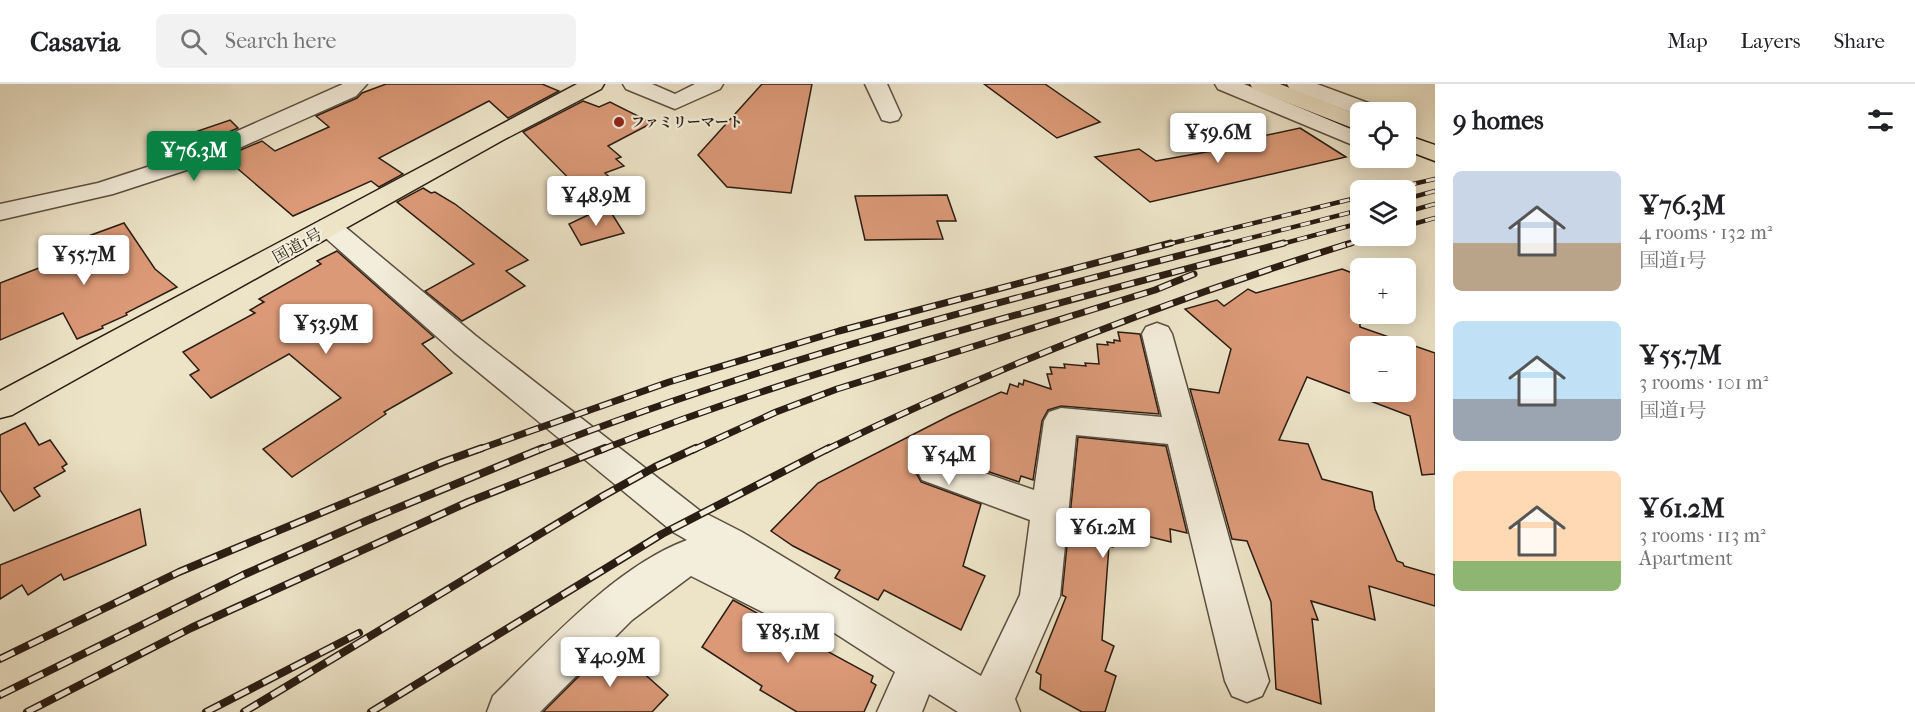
<!DOCTYPE html>
<html lang="en">
<head>
<meta charset="utf-8">
<style>
  body { margin:0; font-family:"IM FELL French Canon","Noto Serif JP",serif; background:#f2f2f2; color:#202124; height:100vh; display:flex; flex-direction:column; font-size:22px; white-space:nowrap }
  * { box-sizing:border-box; margin:0 }
  p { font-size:20px; color:#757577 }
  .icon { flex:none; width:33px; height:33px; fill:none; stroke:currentColor; stroke-width:2; stroke-linecap:round; stroke-linejoin:round }
  .map { position:relative; flex:1; overflow:hidden }
  .details { display:flex; flex-direction:column; background:#fff; width:480px }
  .details>* { flex:none }
  .buttons { position:absolute; left:1350px; top:18px; display:grid; gap:12px }
  .buttons a { display:grid; place-items:center; width:66px; height:66px; border-radius:9px; background:#fff; box-shadow:0 3px 15px #0003; font-size:30px }
  .price { position:absolute; translate:-50% -51px; padding:0 14px; border-radius:6px; background:#fff; color:#222; font-size:20px; line-height:39px; filter:drop-shadow(0 2px 3px #0008) }
  .price::after { content:''; position:absolute; left:50%; top:36px; width:18px; height:14px; margin-left:-9px; background:inherit; clip-path:polygon(0 0,100% 0,50% 100%) }
  .price.current { background:#0b8043; color:#fff }
  ul { padding:0; list-style:none }
  li { display:flex; align-items:center; gap:18px; height:150px; padding:0 18px }
  li span { display:grid; place-items:center; flex:none; width:168px; height:120px; border-radius:9px; color:#555 }
  li>.icon { margin-inline-start:auto }
  span .icon { width:72px; height:72px; fill:#fffc; stroke-width:1 }
  li b { font-size:26px }
  h2 { display:flex; justify-content:space-between; align-items:center; height:72px; padding:0 18px; font-size:26px }
  header { display:flex; align-items:center; gap:36px; box-sizing:border-box; height:84px; padding:0 30px; background:#fff; border-bottom:2px solid #e0e0e0 }
  header strong { font-size:28px }
  nav { display:flex; gap:33px; margin-inline-start:auto; font-size:21px }
  .search { width:420px; height:54px; background:#f2f2f2; display:flex; align-items:center; gap:15px; box-sizing:border-box; padding:0 21px; border-radius:9px; color:#757577; font-size:22px }
  main { display:flex; flex:1; min-height:0 }
  .map>svg:first-child { display:block }
  .building { fill:#db9977; stroke:#2a1d13; stroke-width:1.5; fill-rule:evenodd }
  .lines { fill:none; stroke-linecap:round; stroke-linejoin:round }
  .minor-casing { stroke:#5b4f40; stroke-width:3 }
  .major-casing { stroke:#2a1d13; stroke-width:3 }
  .highway-casing { stroke:#2a1d13; stroke-width:3 }
  .minor { fill:#f3eddb; fill-rule:evenodd }
  .major { fill:#ede4c8; fill-rule:evenodd }
  .highway { fill:#ede4c8; fill-rule:evenodd }
  .rail-far2-casing { stroke:#2a1d13; stroke-width:4.5 }
  .rail-far1-casing { stroke:#2a1d13; stroke-width:7 }
  .rail-casing { stroke:#2a1d13; stroke-width:8 }
  .rail-far2 { stroke:#f3eddb; stroke-width:3; stroke-dasharray:10; stroke-linecap:butt }
  .rail-far1 { stroke:#f3eddb; stroke-width:4.5; stroke-dasharray:13; stroke-linecap:butt }
  .rail { stroke:#f3eddb; stroke-width:5; stroke-dasharray:16; stroke-linecap:butt }
  .poi-dot { fill:#8f2418; stroke:#f3eddb; stroke-width:2 }
  .labels { text-anchor:middle; stroke-width:4.5; stroke-linejoin:round; paint-order:stroke }
  .far-poi-label { font-size:14px; font-weight:bold; fill:#2a1d13; stroke:#f3eddb; text-anchor:start }
  .street-label { font-size:16px; fill:#2a1d13; stroke:#f3eddb }
</style>
</head>
<body>
<header>
<strong>Casavia</strong>
<div class="search"><svg class="icon" aria-label="search" viewBox="0 0 24 24"><circle cx="10" cy="10" r="6"/><path d="M15 15l6 6"/></svg>Search here</div>
<nav><a>Map</a><a>Layers</a><a>Share</a></nav>
</header>
<main>
<div class="map">
<svg width="1435" height="628" viewBox="0 0 1435 628">
  <rect width="100%" height="100%" fill="#ede4c8"/>
  <filter id="stains"><feTurbulence type="fractalNoise" baseFrequency=".00333" numOctaves="4"/><feColorMatrix values="0 0 0 0 .2 0 0 0 0 .09 0 0 0 0 .02 0 0 0 .5 -.17"/></filter>
  <radialGradient id="worn" r=".72"><stop offset=".6" stop-color="#630" stop-opacity="0"/><stop offset="1" stop-color="#630" stop-opacity=".3"/></radialGradient>
  <g class="building">
    <polygon points="386,0 542,0 559,7 508,34 489,17 379,74 403,90 379,103 371,97 293,132 224,73 262,57 275,67 329,43 316,32 357,14 362,9"/>
    <polygon points="762,0 812,0 791,109 727,103 698,71"/>
    <polygon points="984,0 1045,0 1100,38 1057,54"/>
    <polygon points="583,17 599,23 610,18 652,39 608,62 621,73 616,75 624,82 605,89 629,111 597,123 523,48"/>
    <polygon points="230,36 238,44 206,58 195,48"/>
    <polygon points="1300,44 1346,73 1150,118 1095,73 1139,65 1156,77 1245,61 1240,57"/>
    <polygon points="423,104 431,109 435,108 455,120 528,176 506,187 525,202 462,237 425,207 474,180 397,118"/>
    <polygon points="947,111 956,137 937,137 943,155 865,156 855,112"/>
    <polygon points="607,122 624,149 581,161 569,140"/>
    <polygon points="124,139 155,185 177,203 126,229 127,231 102,242 103,244 77,255 63,229 0,256 0,199 70,172 64,161"/>
    <polygon points="337,167 434,253 422,260 452,289 384,328 386,330 292,393 263,365 341,314 289,270 211,314 190,291 199,286 183,268 255,229 250,226 264,218 259,215 321,180 317,177"/>
    <path d="M1342,185L1360,192V243L1435,269V390L1422,391L1410,332L1307,293L1279,356L1308,360L1322,395L1372,408L1375,425L1397,477L1403,479L1404,482L1435,491V522L1369,502L1375,536L1311,517L1318,536L1312,535L1321,620L1276,605L1271,518L1247,457L1232,455L1190,305L1219,309L1231,265L1185,225L1217,216L1224,222L1248,205L1256,209ZM1360,262H1406V308H1360Z"/>
    <polygon points="1118,248 1140,250 1159,330 1061,322 1048,326 1042,337 1033,396 1021,392 1019,398 936,370 920,375 915,387 921,398 981,420 963,482 985,492 961,546 884,506 878,516 835,494 840,486 793,462 771,447 818,399 951,331 1001,308 1007,310 1010,300 1018,303 1019,299 1023,301 1024,296 1051,305 1047,290 1052,290 1050,283 1065,284 1064,280 1086,282 1085,279 1099,280 1097,260 1108,261 1107,258 1114,259 1114,256 1120,257"/>
    <polygon points="25,339 39,361 50,356 67,380 62,383 65,387 34,404 40,412 14,427 0,406 0,351"/>
    <polygon points="1078,353 1166,362 1187,449 1170,445 1171,458 1114,444 1113,463 1109,462 1102,556 1114,562 1105,587 1116,592 1105,628 1082,628 1040,605 1041,591 1036,588 1066,513 1062,511"/>
    <polygon points="140,425 146,461 64,496 61,490 28,511 22,501 0,515 0,481"/>
    <polygon points="733,516 873,592 871,598 876,601 864,628 797,628 760,606 762,602 702,563"/>
    <polygon points="611,560 668,611 652,628 543,628"/>
  </g>
  <g class="lines">
    <defs>
      <g id="minor">
        <polygon points="343,0 367,0 356,12 199,82 113,110 0,136 0,120 98,99 181,72"/>
        <polygon points="623,0 652,0 675,10 695,0 723,0 720,5 675,25 626,5"/>
        <polygon points="865,0 887,0 901,31 898,36 890,38 882,36"/>
        <polygon points="1215,0 1244,0 1360,49 1360,64 1218,5"/>
        <polygon points="1287,0 1317,0 1379,23 1382,28 1360,28 1360,32 1290,5"/>
        <path d="M329,135L338,137L476,252L699,426L742,448L981,592L1020,511L1030,436L922,396L917,386L922,376L935,372L1034,406L1044,337L1049,328L1061,324L1162,333L1142,250L1146,243L1157,239L1168,243L1172,250L1269,597L1262,612L1247,618L1232,612L1225,597L1168,360L1076,351L1060,512L1015,615L1020,628H958L929,610L922,628H877L895,588L816,537L814,541L800,547L691,492L632,536L540,628H487L493,612C546,560 616,482 687,456L673,448L454,268L320,149L316,143L320,137Z"/>
      </g>
      <g id="major">
        <polygon points="1250,0 1280,0 1360,32 1360,47 1253,5"/>
        <polygon points="1406,51 1435,61 1435,77 1406,66"/>
      </g>
      <polygon id="highway" points="577,0 604,0 601,5 503,56 12,331 0,334 0,307"/>
    </defs>
    <use href="#minor" class="minor-casing"/>
    <use href="#major" class="major-casing"/>
    <use href="#highway" class="highway-casing"/>
    <use href="#minor" class="minor"/>
    <use href="#major" class="major"/>
    <use href="#highway" class="highway"/>
    <defs>
      <g id="rail-far2">
        <polyline points="1387,106 1435,95"/>
        <polyline points="1406,115 1435,107"/>
        <polyline points="1406,128 1435,120"/>
        <polyline points="1406,142 1435,134"/>
        <polyline points="1165,161 1360,113"/>
        <polyline points="1223,161 1360,126"/>
        <polyline points="1278,161 1360,139"/>
        <polyline points="1347,161 1375,152"/>
      </g>
      <g id="rail-far1">
        <polyline points="477,366 669,298 839,247 1171,159"/>
        <path d="M539,366C764,278 996,218 1229,159"/>
        <path d="M601,366C822,279 1054,220 1284,159"/>
        <polyline points="693,366 776,328 837,305 1155,206 1194,190"/>
        <path d="M826,366C995,283 1171,215 1351,159"/>
      </g>
      <g id="rail">
        <polyline points="0,575 179,488 443,378 482,364"/>
        <polyline points="0,611 243,491 366,437 543,364"/>
        <polyline points="27,628 191,544 468,418 605,364"/>
        <polyline points="206,628 359,549"/>
        <polyline points="244,628 603,412 655,383 696,364"/>
        <polyline points="371,628 662,450 829,364"/>
      </g>
    </defs>
    <use href="#rail-far2" class="rail-far2-casing"/>
    <use href="#rail-far1" class="rail-far1-casing"/>
    <use href="#rail" class="rail-casing"/>
    <use href="#rail-far2" class="rail-far2"/>
    <use href="#rail-far1" class="rail-far1"/>
    <use href="#rail" class="rail"/>
  </g>
  <circle class="poi-dot" cx="619" cy="38" r="6"/>
  <g class="labels">
    <g class="far-poi-label">
      <text x="631" y="43">ファミリーマート</text>
    </g>
    <g class="street-label">
      <text transform="translate(297 161) rotate(-29)" y="6">国道1号</text>
    </g>
  </g>
  <rect width="100%" height="100%" filter="url(#stains)"/>
  <rect width="100%" height="100%" fill="url(#worn)"/>
</svg>
<div class="buttons">
<a><svg class="icon" aria-label="locate" viewBox="0 0 24 24"><circle cx="12" cy="12" r="6"/><path d="M12 2v4M12 18v4M2 12h4M18 12h4"/></svg></a>
<a><svg class="icon" aria-label="layers" viewBox="0 0 24 24"><path d="M12 4l9 5-9 5-9-5zM3 14l9 5 9-5"/></svg></a>
<a>+</a>
<a>−</a>
</div>
<b class="price" style="left:1218px;top:80px">¥59.6M</b>
<b class="price current" style="left:194px;top:98px">¥76.3M</b>
<b class="price" style="left:596px;top:143px">¥48.9M</b>
<b class="price" style="left:84px;top:202px">¥55.7M</b>
<b class="price" style="left:326px;top:271px">¥53.9M</b>
<b class="price" style="left:949px;top:402px">¥54M</b>
<b class="price" style="left:1103px;top:475px">¥61.2M</b>
<b class="price" style="left:788px;top:580px">¥85.1M</b>
<b class="price" style="left:610px;top:604px">¥40.9M</b>
</div>
<section class="details">
<h2>9 homes<svg class="icon" aria-label="filters" viewBox="0 0 24 24"><path d="M4 7h16M4 17h16"/><circle cx="9" cy="7" r="2"/><circle cx="15" cy="17" r="2"/></svg></h2>
<ul>
<li><span style="background:linear-gradient(#c9d6e8 60%,#b9a48a 0)"><svg class="icon" aria-label="home" viewBox="0 0 24 24"><path d="M3 11l9-7 9 7M6 9v11h12V9"/></svg></span><div><b>¥76.3M</b><p>4 rooms · 132 m²</p><p>国道1号</p></div></li>
<li><span style="background:linear-gradient(#bfe0f5 65%,#9aa5b1 0)"><svg class="icon" aria-label="home" viewBox="0 0 24 24"><path d="M3 11l9-7 9 7M6 9v11h12V9"/></svg></span><div><b>¥55.7M</b><p>3 rooms · 101 m²</p><p>国道1号</p></div></li>
<li><span style="background:linear-gradient(#ffd9b3 75%,#8fb573 0)"><svg class="icon" aria-label="home" viewBox="0 0 24 24"><path d="M3 11l9-7 9 7M6 9v11h12V9"/></svg></span><div><b>¥61.2M</b><p>3 rooms · 113 m²</p><p>Apartment</p></div></li>
</ul>
</section>
</main>
</body>
</html>
